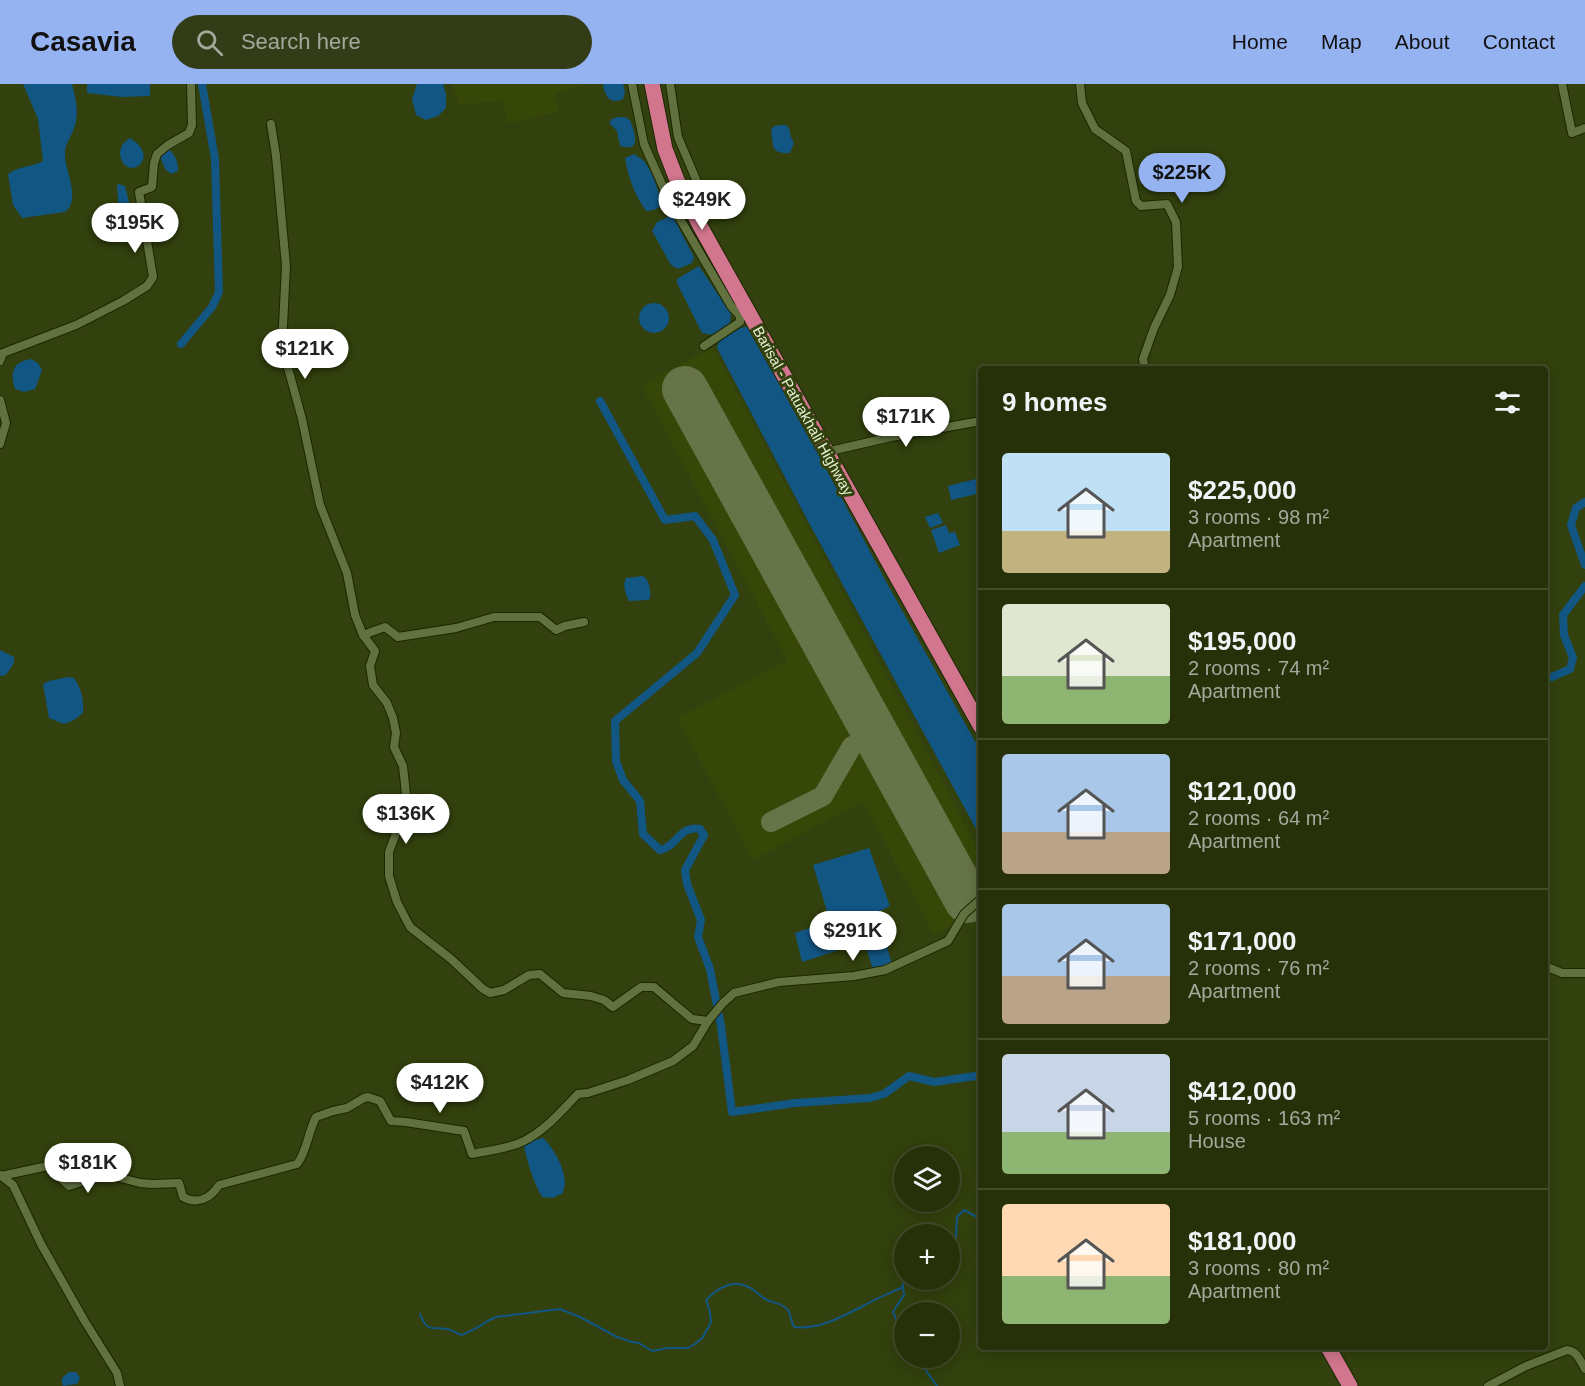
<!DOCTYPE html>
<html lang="en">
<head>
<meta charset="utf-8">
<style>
  body { margin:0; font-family:Helvetica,sans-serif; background:#323d18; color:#f1f3f6; height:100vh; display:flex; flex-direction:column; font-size:22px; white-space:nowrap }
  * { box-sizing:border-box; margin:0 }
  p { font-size:20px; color:#a4a99c }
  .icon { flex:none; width:33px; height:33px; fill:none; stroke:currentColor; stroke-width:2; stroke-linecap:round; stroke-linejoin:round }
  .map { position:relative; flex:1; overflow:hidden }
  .sheet { position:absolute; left:978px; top:282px; width:570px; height:984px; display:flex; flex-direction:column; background:#26310a; border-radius:6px; box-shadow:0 3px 15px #0003,0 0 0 2px #424c2b }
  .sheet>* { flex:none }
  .tools { position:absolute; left:894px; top:1062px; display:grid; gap:12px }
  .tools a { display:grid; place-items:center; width:66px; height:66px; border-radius:50%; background:#26310a; box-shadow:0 3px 15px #0003,0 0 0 2px #424c2b; font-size:30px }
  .price { position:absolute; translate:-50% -51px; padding:0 14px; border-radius:21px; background:#fff; color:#222; font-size:20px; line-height:39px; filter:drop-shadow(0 2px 3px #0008) }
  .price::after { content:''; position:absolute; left:50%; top:36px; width:18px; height:14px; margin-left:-9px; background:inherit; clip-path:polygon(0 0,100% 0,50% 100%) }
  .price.current { background:#95b2f1; color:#111 }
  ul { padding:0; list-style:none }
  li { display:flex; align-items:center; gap:18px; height:150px; padding:0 24px }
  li+li { border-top:2px solid #424c2b }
  li span { display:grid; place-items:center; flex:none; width:168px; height:120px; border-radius:6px; color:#555 }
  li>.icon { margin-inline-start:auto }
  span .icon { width:72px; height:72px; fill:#fffc; stroke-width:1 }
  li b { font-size:26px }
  h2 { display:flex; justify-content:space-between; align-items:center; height:72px; padding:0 24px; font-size:26px }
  header { display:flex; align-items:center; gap:36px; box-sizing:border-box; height:84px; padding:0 30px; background:#95b2f1; color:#111 }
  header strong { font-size:28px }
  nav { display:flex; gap:33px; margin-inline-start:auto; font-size:21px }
  .search { width:420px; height:54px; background:#323d18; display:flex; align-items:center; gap:15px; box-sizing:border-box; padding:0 21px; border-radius:33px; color:#a4a99c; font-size:22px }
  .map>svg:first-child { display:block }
  .built { fill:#374708 }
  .water { fill:#125684 }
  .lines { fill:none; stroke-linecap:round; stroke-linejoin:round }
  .stream { stroke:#125684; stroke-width:2 }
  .canal { stroke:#125684; stroke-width:8 }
  .taxiway { stroke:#667447; stroke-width:20 }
  .runway { stroke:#667447; stroke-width:46 }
  .street-casing { stroke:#1c2601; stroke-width:10 }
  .highway-casing { stroke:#1c2601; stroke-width:17 }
  .street { stroke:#61723f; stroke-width:8 }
  .highway { stroke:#d1768e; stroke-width:15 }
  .labels { text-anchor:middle; stroke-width:6; stroke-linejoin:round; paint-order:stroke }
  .street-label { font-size:15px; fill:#e5efd4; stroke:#32410d }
</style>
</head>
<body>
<header>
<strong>Casavia</strong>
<div class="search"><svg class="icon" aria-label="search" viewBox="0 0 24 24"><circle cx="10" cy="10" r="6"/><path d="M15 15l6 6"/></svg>Search here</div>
<nav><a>Home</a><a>Map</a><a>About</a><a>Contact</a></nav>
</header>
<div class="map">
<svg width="1585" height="1302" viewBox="0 0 1585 1302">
  <rect width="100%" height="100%" fill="#32410d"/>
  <g class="built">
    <polygon points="452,0 589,0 556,9 559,28 508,39 503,17 459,21"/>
    <polygon points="713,263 981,770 981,826 934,851 863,718 753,776 677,634 787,576 641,301"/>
  </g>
  <g class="water">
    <path d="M23,0H72C76,15 80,32 73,47C70,54 65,61 65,69C64,85 82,116 65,128L22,134L13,121L8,90C18,82 32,83 43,77L38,35Z"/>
    <polygon points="87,0 150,0 150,12 122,13 87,9"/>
    <polygon points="417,0 443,0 446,10 446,24 438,32 426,36 416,31 412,15"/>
    <path d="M604,0H623L625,8L623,15C611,21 605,13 603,1Z"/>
    <path d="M618,33H625L630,36C634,47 643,69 620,62L617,47L609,39L612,35Z"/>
    <polygon points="781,41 786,41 789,44 791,53 794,59 790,69 783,69 776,67 773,62 771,45 775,42"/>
    <path d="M130,54C164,75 124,100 120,70C120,62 124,58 130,54Z"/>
    <path d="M170,66C176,73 178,78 178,87L171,90L165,85L160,72L165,67Z"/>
    <path d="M634,70C637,72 640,74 643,76C651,84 659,108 662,120C658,125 653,127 646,127C635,111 628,94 625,74Z"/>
    <polygon points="118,100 125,102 132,130 129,132 122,133 119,127 117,102"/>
    <polygon points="672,131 694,173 692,179 678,185 671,181 652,147 657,138"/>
    <polygon points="699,182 731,230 730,240 713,251 702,249 677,199 677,195"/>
    <circle cx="654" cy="234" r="15"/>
    <path d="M744,243H749L765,270L889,503L981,668V754L809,439L717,264C719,253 734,246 744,243Z"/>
    <path d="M31,275L38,279L42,286L35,305L24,308L15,305C10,289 12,278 31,275Z"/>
    <polygon points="980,394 981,409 951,416 948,402"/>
    <polygon points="938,429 943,439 930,444 925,433"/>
    <polygon points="946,441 949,449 955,448 960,461 939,469 931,446"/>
    <path d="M643,492C650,497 651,507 650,515L647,516L629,517C626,510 622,502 626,494Z"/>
    <polygon points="0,566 14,573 14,579 6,591 0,592"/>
    <path d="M68,593L74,594C82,606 84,616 83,629L74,636L64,640L49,634L43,600L49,597Z"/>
    <polygon points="869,764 890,822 876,829 892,879 873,886 866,863 859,865 855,856 839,863 839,866 802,878 795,849 830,837 813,781"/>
    <path d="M543,1054C553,1063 565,1084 565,1099C565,1103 563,1106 563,1109L553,1114L542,1113C534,1099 527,1078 524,1062L532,1057Z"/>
    <polygon points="69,1288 76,1288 80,1294 77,1300 63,1302 62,1300 62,1294"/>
  </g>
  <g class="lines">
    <g class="stream">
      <polyline points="950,1155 956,1153 957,1133 964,1126 977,1133 981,1133"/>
      <polyline points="903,1203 904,1211 893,1228 901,1247 900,1258 904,1263"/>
      <path d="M420,1230C428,1250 432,1242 447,1245C452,1246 456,1249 461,1251C474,1247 484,1238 496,1233L560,1225L580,1233L617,1253L632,1258L639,1259L652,1267L668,1264H688L695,1260L703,1253L711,1238L710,1228L706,1216C719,1203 734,1194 752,1205C757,1208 761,1213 767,1216C773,1219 783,1219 788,1226C791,1231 791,1238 794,1243C820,1246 843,1232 865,1221C877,1214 890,1209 903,1203L904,1193"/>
      <polyline points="914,1274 915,1278 924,1284 937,1302"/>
    </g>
    <g class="canal">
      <polyline points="181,260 212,223 219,208 215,75 202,0"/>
      <path d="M600,317L665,436L695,432L713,456L735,511L697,569L615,637L616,677L623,696L640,717L643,750L660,766C677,763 679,741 700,745L704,751L685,786L687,800L701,836L698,853L710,885L721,942L732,1028L795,1019L870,1014L884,1010L909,992L934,998L975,992L981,995"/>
      <polyline points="1585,418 1576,424 1571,441 1585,481"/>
      <polyline points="1545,593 1552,593 1570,585 1573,574 1564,551 1563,531 1585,502"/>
    </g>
    <polyline class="taxiway" points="771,738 823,712 852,662 875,650"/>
    <polyline class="runway" points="685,305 967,816"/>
    <defs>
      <g id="street">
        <polyline points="632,0 644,60 669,116 731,222 740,232 740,238 704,262"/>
        <polyline points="670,0 678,53 709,126"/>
        <polyline points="1080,0 1082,19 1095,45 1126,67 1136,117 1141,122 1167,120 1176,138 1178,183 1170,211 1154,244 1143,275 1145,285"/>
        <polyline points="1562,0 1572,49 1585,44"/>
        <polyline points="271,40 276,72 286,182 282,262 302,335 320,421 347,489 355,531 363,551"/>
        <polyline points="0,277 3,269 76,241 123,217 147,202 153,193 139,108 152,103 154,79 157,70 168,61 189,49 192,41 191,0"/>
        <polyline points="0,316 6,339 0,360"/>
        <polyline points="826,368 891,353 981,337"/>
        <polyline points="584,538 565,542 556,546 540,533 494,533 456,544 398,553 385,543 363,551 375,567 370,582 373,601 387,619 393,634 396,649 394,663 403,682 407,720 389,768 389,792 397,818 410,843 451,875 483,905 490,909 504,906 529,891 540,890 563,909 591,912 604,916 613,923 641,903 654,903 692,935 708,937"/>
        <polyline points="1545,882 1562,889 1585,889"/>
        <polyline points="0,1091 13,1101 41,1160 84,1236 117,1289 120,1302"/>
        <path d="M1,1092L48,1082L69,1102L106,1090L140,1099L152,1100L179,1099L183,1113C198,1121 211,1114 219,1101L297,1080C307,1068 308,1048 316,1033L333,1027L347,1024L364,1014L368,1013L380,1017L391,1037L406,1038L464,1047L472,1070C487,1067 511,1064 524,1057C546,1046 561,1027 578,1010L588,1009L628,996L673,977L693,962L708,937L723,919L734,909L779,898L854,892L885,886L948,857L964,830L981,815"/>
        <path d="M1488,1302L1526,1282L1567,1266C1577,1267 1580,1276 1585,1285"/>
      </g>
      <g id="highway">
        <polyline points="652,0 665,65 677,96 699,140 981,643"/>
        <polyline points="1328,1263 1350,1302"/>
      </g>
    </defs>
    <use href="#street" class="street-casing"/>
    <use href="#highway" class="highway-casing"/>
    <use href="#street" class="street"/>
    <use href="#highway" class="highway"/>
  </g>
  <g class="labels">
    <g class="street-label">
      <text transform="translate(803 327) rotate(61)" y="5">Barisal - Patuakhali Highway</text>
    </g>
  </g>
</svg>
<div class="tools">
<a><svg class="icon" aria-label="layers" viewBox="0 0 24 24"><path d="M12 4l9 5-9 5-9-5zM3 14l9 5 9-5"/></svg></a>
<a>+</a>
<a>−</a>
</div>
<b class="price current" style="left:1182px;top:120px">$225K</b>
<b class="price" style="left:702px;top:147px">$249K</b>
<b class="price" style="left:135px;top:170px">$195K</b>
<b class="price" style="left:305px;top:296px">$121K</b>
<b class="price" style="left:906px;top:364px">$171K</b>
<b class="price" style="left:406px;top:761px">$136K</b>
<b class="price" style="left:853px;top:878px">$291K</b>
<b class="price" style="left:440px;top:1030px">$412K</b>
<b class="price" style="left:88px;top:1110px">$181K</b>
<section class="sheet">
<h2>9 homes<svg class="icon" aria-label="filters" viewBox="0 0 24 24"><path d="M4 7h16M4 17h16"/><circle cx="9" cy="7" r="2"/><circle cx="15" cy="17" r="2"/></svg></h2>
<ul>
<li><span style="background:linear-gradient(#bfe0f5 65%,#c2b280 0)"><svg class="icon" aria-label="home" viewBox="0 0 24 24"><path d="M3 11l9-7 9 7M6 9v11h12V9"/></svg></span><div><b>$225,000</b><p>3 rooms · 98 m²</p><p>Apartment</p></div></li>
<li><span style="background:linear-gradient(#dfe7d0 60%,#8fb573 0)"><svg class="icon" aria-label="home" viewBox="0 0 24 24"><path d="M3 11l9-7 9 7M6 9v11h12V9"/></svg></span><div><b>$195,000</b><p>2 rooms · 74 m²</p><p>Apartment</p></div></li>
<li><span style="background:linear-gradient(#a9c7e8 65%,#b9a48a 0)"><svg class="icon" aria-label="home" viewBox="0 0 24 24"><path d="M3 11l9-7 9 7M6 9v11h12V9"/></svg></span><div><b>$121,000</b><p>2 rooms · 64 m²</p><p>Apartment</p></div></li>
<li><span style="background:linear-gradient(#a9c7e8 60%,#b9a48a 0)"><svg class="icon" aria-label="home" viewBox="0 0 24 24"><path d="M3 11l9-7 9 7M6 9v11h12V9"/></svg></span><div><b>$171,000</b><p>2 rooms · 76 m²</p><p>Apartment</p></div></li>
<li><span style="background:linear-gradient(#c9d6e8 65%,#8fb573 0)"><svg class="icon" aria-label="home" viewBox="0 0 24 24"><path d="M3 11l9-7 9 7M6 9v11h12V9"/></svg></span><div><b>$412,000</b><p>5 rooms · 163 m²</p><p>House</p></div></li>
<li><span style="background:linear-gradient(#ffd9b3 60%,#8fb573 0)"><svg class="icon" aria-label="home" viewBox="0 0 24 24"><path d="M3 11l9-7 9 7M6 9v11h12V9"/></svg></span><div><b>$181,000</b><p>3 rooms · 80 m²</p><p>Apartment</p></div></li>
</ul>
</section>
</div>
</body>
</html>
